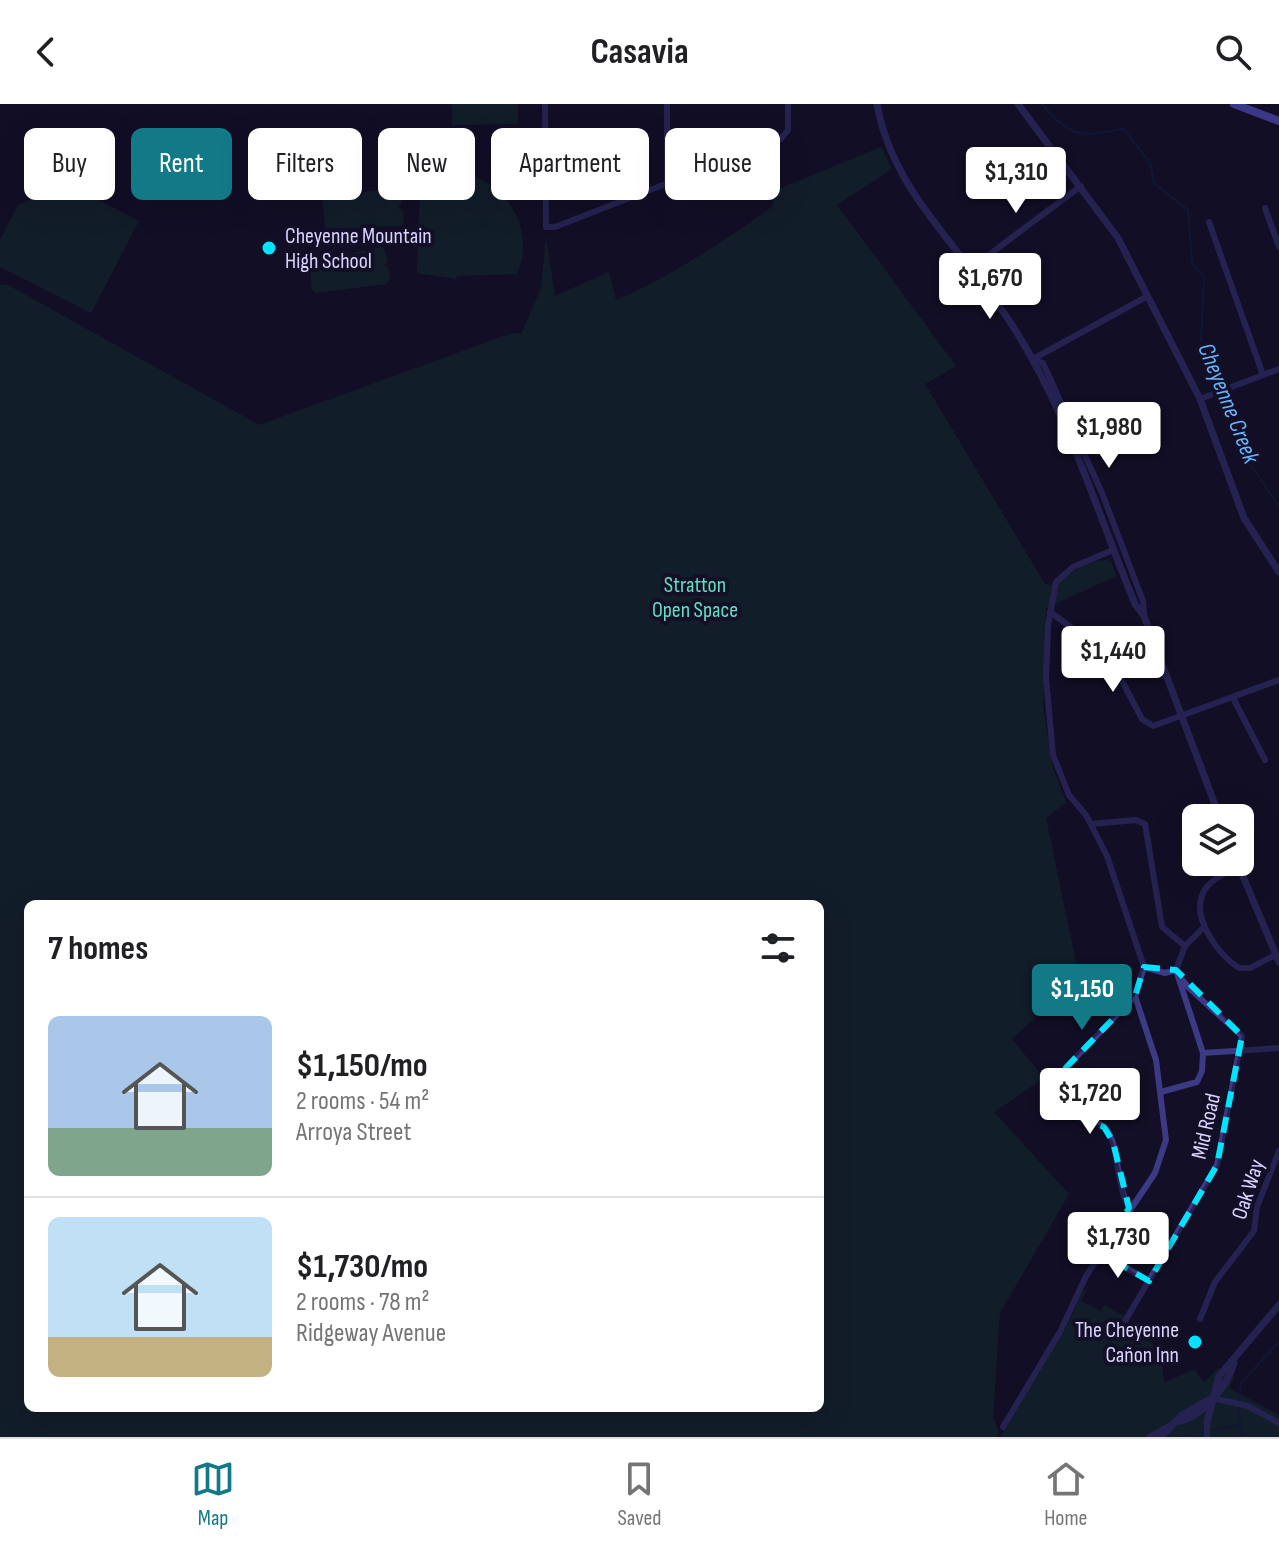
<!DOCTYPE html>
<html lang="en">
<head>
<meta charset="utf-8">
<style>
  body { margin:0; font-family:"Sofia Sans Condensed",sans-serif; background:#f6f6f6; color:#202124; height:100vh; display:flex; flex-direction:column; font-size:30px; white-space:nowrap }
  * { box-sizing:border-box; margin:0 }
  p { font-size:26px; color:#757577 }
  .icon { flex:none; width:44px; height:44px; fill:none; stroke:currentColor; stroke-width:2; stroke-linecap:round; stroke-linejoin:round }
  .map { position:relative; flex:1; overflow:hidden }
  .panel { position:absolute; left:24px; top:796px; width:800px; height:512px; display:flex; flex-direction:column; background:#fff; border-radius:12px; box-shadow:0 8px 32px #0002 }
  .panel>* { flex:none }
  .guide { position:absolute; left:24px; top:24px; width:800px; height:72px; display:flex; gap:16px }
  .fabs { position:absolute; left:1182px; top:700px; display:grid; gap:16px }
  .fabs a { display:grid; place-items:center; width:72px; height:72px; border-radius:12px; background:#fff; box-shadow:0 8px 32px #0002; font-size:40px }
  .price { position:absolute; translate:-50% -68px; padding:0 18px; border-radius:8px; background:#fff; color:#222; font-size:26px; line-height:52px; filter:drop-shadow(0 2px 4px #0008) }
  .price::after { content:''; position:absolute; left:50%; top:48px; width:24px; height:18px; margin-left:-12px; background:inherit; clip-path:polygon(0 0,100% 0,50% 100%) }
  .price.on { background:#127987; color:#fff }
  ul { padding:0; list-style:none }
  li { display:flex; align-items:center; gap:24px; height:200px; padding:0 24px }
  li+li { border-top:2px solid #e0e0e0 }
  li span { display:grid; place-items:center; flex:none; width:224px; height:160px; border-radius:12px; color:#555 }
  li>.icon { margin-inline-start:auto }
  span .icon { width:96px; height:96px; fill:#fffc; stroke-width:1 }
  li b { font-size:34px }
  h2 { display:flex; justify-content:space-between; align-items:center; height:96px; padding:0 24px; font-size:34px }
  .pill { padding:0 28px; border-radius:12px; background:#fff; box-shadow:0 8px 32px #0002; font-size:28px; line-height:72px }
  .pill.on { background:#127987; color:#fff }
  header { display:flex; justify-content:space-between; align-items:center; height:104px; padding:0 24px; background:#fff; font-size:36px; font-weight:700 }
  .dock { display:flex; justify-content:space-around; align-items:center; height:112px; border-top:2px solid #e0e0e0; background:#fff; font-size:22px; color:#757577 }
  .dock a { display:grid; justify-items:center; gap:4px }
  .dock .on { color:#127987 }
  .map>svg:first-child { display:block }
  .green { fill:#12302f; fill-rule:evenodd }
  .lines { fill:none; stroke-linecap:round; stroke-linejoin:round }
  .stream { stroke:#0c2248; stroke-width:2 }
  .minor { stroke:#3d3a85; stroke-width:6 }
  .tertiary { stroke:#3d3a85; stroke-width:7 }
  .secondary { stroke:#6f6bff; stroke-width:8 }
  .marked { fill:none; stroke:#00e5ff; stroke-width:6; stroke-dasharray:16 10; stroke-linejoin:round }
  .poi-dot { fill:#00e5ff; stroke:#130f26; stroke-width:3 }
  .labels { text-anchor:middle; stroke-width:8; stroke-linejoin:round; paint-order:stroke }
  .poi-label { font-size:22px; fill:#d9d4ff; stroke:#130f26; text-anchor:start }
  .park-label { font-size:22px; fill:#5fe0c0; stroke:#130f26 }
  .street-label { font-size:22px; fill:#d9d4ff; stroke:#130f26 }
  .water-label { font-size:24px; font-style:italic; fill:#62b6ff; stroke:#130f26 }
</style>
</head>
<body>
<header><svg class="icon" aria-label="back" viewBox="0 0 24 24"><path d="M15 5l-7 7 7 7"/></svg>Casavia<svg class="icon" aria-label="search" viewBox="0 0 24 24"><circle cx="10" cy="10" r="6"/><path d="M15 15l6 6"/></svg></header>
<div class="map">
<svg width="1279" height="1333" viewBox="0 0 1279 1333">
  <rect width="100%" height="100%" fill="#130f26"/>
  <g class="green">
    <polygon points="452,0 518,0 518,20 452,21"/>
    <path d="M881,43L892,65L837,101L956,262L925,280L1045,480L1057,482C1067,469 1095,452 1111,457L1116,472L1046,504L1043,603L1052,661L1066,698L1046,714L1079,873L1012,935L1044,974L994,1008L1069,1090L1000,1209L993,1313L999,1329L996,1333H0V181H8L259,321L512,229L521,230L541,185L546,134L555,192L609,168L616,196C671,173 724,137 773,102L774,87ZM28,800H820V1304H28Z"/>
    <path d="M445,65C498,68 539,119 517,170L457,172L456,175L417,169L420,77Z"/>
    <polygon points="70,82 139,117 91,209 0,163 0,136 18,101"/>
    <polygon points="396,84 400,86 402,99 398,103 403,106 404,118 401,122 365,123 328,130 326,128 322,96 326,93 356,89 361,93 364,88"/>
    <polygon points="383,143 388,157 384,162 389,164 390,175 386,180 315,189 312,186 309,151 346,150"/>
    <path d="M1083,1186L1086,1187L1081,1197L1101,1207L1104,1201L1128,1214L1124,1223C1157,1241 1161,1240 1164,1279L1194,1265L1204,1279L1218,1264L1234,1273L1229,1284L1279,1311V1333H1000L1069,1218Z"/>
  </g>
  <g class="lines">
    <g class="stream">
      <path d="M1042,0C1071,35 1081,32 1124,25L1150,59L1154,79L1188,106L1192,159L1204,174L1201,235L1220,284"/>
      <polyline points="1223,290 1253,364 1279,403"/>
      <polyline points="1239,1296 1241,1279 1279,1238"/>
      <polyline points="1239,1303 1242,1333"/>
      <polyline points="1211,1326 1239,1321"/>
      <polyline points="1179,1333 1205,1327"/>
    </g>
    <g class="minor">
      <polyline points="545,0 546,123 555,123 781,35 788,26 788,0"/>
      <polyline points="667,0 667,79"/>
      <polyline points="1265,104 1279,143"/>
      <polyline points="1209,118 1263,271"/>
      <polyline points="970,165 1081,82"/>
      <polyline points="1033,255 1146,193"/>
      <polyline points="1032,256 1043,259 1102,389 1143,497 1144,510"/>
      <polyline points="1200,295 1279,265"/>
      <polyline points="1050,508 1108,550 1142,615 1153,622 1279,576"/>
      <polyline points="1233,594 1265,656"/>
      <polyline points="1091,720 1136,716 1145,720 1162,823 1185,842"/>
      <path d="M1238,762C1226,769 1209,776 1203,789C1191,815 1219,851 1239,864H1250L1275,851"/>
      <polyline points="1144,863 1165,869 1176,866 1203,949"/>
      <polyline points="1161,988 1197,978 1202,967 1203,949 1279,944"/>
      <path d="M1129,1104C1116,1081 1119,1039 1106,1025C1086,1005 1062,1019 1052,985L1055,975L1135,892"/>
      <polyline points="1102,1150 1149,1177"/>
      <polyline points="1200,1215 1215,1178 1254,1127 1257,1103 1279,1047"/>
      <polyline points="1125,1217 1217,1061 1242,932 1188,883 1176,866 1185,842 1204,823"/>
      <polyline points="1212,1294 1248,1302 1279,1319"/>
      <polyline points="1003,1323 1061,1226 1086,1172 1155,1069 1166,1036 1156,956 1135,892 1144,863 1107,752 1086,711 1069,691 1053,651 1046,574 1048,522 1056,478 1073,463 1113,446"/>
      <polyline points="1207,1333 1207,1318"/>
    </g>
    <g class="tertiary">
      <path d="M877,0C892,89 966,148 1012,221C1067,306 1097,408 1135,500L1144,512L1220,714"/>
      <polyline points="1018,0 1118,134 1200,295 1244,414 1279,468"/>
      <polyline points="1237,758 1279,858"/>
      <path d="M1176,1318C1201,1315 1227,1283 1234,1259"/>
      <polyline points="1207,1318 1219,1272 1279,1201"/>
      <polyline points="1150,1333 1170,1322"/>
      <polyline points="1161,1333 1182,1311 1210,1295"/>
    </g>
    <polyline class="secondary" points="1234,0 1279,17"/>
  </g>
  <path d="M0 0H1279V1333H0ZM1144,863L1176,866L1242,932L1217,1061L1149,1177L1102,1150L1129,1104L1113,1038L1104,1023L1065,1007L1054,992L1055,975L1135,892Z" fill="#130f26" fill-opacity=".55" fill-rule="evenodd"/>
  <path class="marked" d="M1144,863L1176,866L1242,932L1217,1061L1149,1177L1102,1150L1129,1104L1113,1038L1104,1023L1065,1007L1054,992L1055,975L1135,892Z"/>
  <g class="poi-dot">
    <circle cx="269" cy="144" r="8"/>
    <circle cx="1195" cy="1238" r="8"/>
  </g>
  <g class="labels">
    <g class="poi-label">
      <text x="285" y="139">Cheyenne Mountain<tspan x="285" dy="25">High School</tspan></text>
      <text x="1179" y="1233" text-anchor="end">The Cheyenne<tspan x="1179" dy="25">Cañon Inn</tspan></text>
    </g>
    <g class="park-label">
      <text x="695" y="488">Stratton<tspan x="695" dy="25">Open Space</tspan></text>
    </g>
    <g class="street-label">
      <text transform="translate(1205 1022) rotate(-77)" y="8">Mid Road</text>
      <text transform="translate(1247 1085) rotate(-72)" y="8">Oak Way</text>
    </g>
    <g class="water-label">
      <text transform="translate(1229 299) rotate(68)" y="8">Cheyenne Creek</text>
    </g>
  </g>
</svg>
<div class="fabs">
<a><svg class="icon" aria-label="layers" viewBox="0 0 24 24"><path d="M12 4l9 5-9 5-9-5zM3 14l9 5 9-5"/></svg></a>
</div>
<b class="price" style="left:1016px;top:111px">$1,310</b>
<b class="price" style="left:990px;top:217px">$1,670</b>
<b class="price" style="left:1109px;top:366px">$1,980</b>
<b class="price" style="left:1113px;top:590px">$1,440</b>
<b class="price on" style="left:1082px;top:928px">$1,150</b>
<b class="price" style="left:1090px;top:1032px">$1,720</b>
<b class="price" style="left:1118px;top:1176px">$1,730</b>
<div class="guide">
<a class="pill">Buy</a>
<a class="pill on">Rent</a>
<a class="pill">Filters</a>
<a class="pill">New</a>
<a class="pill">Apartment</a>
<a class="pill">House</a>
</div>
<section class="panel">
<h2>7 homes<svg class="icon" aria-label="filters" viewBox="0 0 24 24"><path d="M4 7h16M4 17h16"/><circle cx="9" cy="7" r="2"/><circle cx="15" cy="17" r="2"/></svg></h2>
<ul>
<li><span style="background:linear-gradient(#a9c7e8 70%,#7fa58c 0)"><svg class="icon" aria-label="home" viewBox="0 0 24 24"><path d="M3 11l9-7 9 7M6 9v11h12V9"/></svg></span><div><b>$1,150/mo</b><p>2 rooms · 54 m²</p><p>Arroya Street</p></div></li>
<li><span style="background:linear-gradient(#bfe0f5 75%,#c2b280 0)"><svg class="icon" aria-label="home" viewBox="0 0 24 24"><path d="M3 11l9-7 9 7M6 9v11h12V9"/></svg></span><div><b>$1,730/mo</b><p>2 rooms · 78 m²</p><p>Ridgeway Avenue</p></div></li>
</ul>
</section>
</div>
<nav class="dock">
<a class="on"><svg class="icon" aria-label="map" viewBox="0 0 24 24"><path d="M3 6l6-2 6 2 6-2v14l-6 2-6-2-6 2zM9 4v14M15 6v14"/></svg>Map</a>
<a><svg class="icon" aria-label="saved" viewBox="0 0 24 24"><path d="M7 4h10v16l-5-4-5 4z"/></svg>Saved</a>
<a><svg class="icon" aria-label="home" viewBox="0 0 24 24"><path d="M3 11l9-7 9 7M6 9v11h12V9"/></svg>Home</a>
</nav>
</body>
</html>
